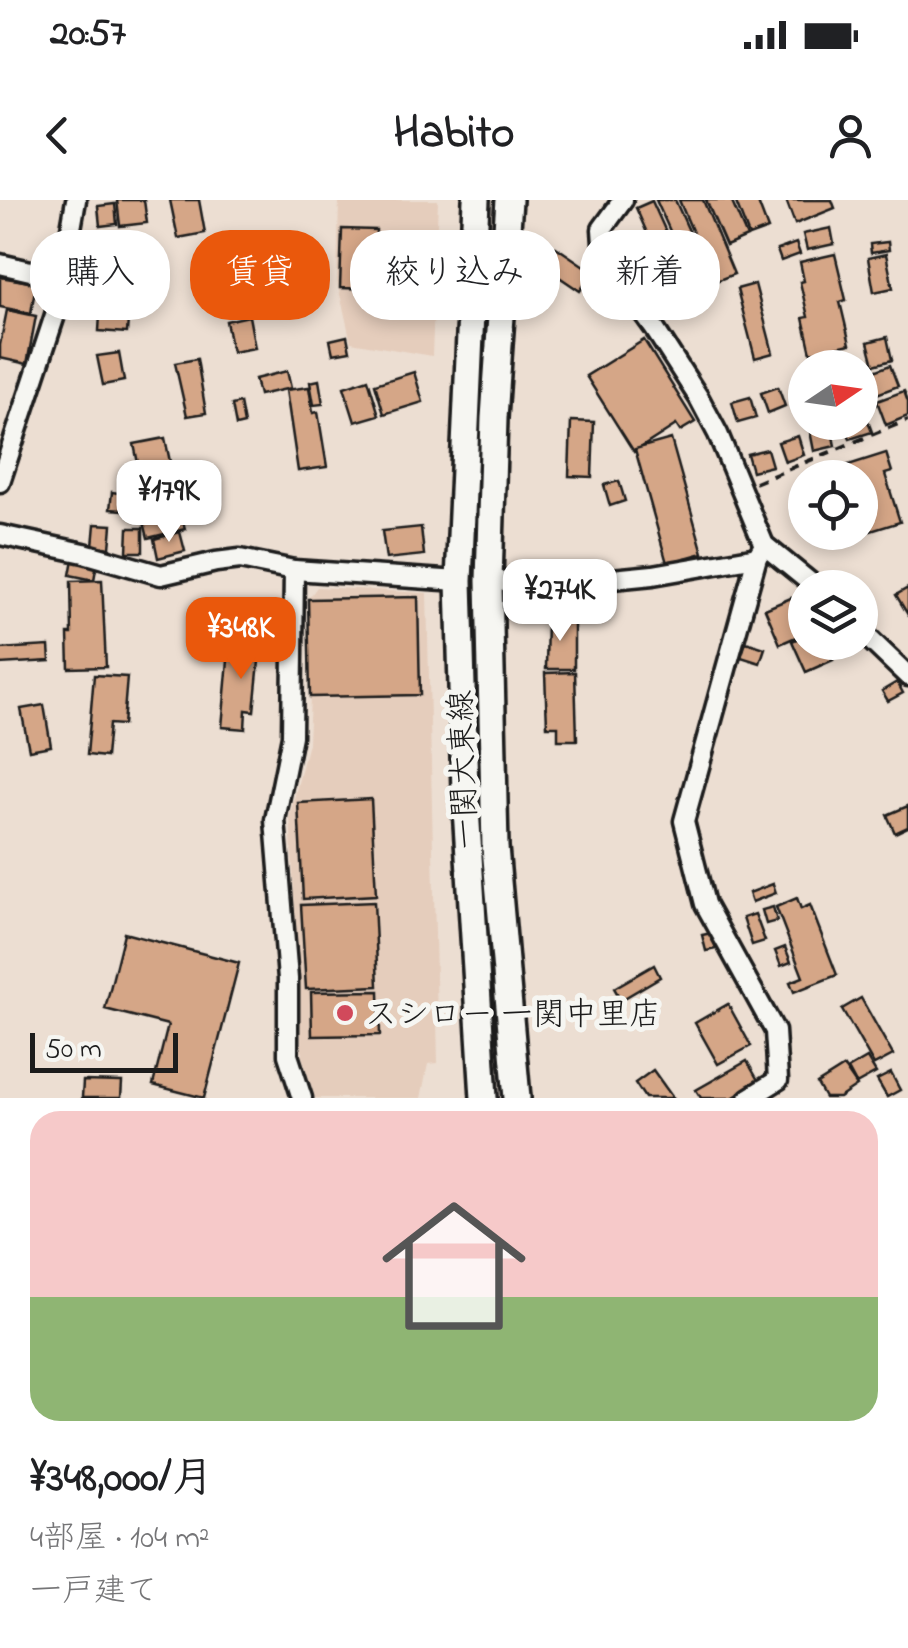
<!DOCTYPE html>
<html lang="ja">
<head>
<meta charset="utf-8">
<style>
  body { margin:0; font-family:"Indie Flower","Klee One",sans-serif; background:#f2f2f2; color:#202124; height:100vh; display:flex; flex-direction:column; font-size:38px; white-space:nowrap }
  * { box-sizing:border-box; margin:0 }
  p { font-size:32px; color:#757577 }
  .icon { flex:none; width:55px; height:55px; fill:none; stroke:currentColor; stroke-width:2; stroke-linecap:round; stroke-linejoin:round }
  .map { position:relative; height:898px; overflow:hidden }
  .details { display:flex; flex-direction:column; background:#fff; flex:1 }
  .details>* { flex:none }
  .hud { position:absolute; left:30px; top:30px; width:850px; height:90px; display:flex; gap:20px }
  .needle { width:65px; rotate:77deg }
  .controls { position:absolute; left:788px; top:150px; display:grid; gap:20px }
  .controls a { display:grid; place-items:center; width:90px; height:90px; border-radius:50%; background:#fff; box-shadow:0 5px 15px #0003; font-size:50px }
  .scale { position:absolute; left:30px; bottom:25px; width:148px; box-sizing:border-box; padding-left:10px; border:5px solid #1c1c1c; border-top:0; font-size:28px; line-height:35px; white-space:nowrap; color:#1c1c1c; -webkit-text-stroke:8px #f6f6f2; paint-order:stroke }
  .price { position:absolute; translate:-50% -85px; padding:0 22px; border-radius:20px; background:#fff; color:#222; font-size:32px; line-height:65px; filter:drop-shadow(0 2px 5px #0008) }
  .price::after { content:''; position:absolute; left:50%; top:60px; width:30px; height:22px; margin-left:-15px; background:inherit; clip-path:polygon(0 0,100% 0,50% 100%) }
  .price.on { background:#ea580c; color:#fff }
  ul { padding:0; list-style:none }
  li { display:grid; align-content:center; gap:20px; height:530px; padding:0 30px }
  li+li { border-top:2px solid #e0e0e0 }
  li span { display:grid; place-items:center; height:310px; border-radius:30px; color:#555 }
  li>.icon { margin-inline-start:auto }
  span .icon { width:180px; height:180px; fill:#fffc; stroke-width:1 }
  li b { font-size:42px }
  .tag { padding:0 35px; border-radius:40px; background:#fff; box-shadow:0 5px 15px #0003; font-size:35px; line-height:90px }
  .tag.on { background:#ea580c; color:#fff }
  .status { display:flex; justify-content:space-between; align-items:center; height:70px; padding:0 50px; background:#fff; direction:ltr }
  .status svg { height:28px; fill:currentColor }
  header { display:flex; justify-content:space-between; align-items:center; height:130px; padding:0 30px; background:#fff; font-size:45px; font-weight:800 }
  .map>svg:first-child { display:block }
  .built { fill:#e5cdbc }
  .building { fill:#d5a687; stroke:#1c1c1c; stroke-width:2.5 }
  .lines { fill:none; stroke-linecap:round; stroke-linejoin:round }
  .street-casing { stroke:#1c1c1c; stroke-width:25 }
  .primary-casing { stroke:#1c1c1c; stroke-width:32 }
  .path { stroke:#1c1c1c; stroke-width:4; stroke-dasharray:10 8; stroke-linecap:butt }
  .street { stroke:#f6f6f2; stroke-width:18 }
  .primary { stroke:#f6f6f2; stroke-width:25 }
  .poi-dot { fill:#d1495b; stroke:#f6f6f2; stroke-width:4 }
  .labels { text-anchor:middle; stroke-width:10; stroke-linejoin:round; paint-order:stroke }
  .street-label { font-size:32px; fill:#1c1c1c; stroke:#f6f6f2 }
  .poi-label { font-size:32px; fill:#1c1c1c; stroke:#f6f6f2; text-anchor:start }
</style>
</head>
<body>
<div class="status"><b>20:57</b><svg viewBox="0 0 49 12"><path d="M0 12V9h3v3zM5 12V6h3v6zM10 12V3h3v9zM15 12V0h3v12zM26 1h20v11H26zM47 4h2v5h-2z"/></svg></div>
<header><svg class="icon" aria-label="back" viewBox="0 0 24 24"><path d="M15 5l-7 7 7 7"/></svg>Habito<svg class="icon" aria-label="person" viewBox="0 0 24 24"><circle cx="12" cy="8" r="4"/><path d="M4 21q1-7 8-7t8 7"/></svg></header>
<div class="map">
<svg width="908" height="898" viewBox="0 0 908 898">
  <rect width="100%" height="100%" fill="#ecded2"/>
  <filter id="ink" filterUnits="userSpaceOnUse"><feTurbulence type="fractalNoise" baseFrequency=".01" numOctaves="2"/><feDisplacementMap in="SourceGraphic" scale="20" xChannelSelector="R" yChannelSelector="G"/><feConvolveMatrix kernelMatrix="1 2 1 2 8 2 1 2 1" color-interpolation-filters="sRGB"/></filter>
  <g filter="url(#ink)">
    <g class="built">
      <polygon points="339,0 438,0 432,156 351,142 337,81"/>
      <polygon points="317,387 427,393 438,863 428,864 421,898 315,898 302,857 290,615 308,543 310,497 308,399"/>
    </g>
    <g class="building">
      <polygon points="117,0 144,0 147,23 120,26"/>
      <polygon points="170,0 199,0 205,33 178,38"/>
      <polygon points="656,0 675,0 713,84 697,91"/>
      <polygon points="679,0 703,0 734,74 714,82"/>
      <polygon points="706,0 731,0 747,37 726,46"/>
      <polygon points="735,0 757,0 768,29 749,36"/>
      <polygon points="786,0 832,0 835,8 795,24"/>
      <polygon points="652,1 695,96 678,103 636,8"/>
      <polygon points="115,4 117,24 100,26 98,6"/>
      <polygon points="831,28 834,44 807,50 803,34"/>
      <polygon points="342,29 376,30 374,89 340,88"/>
      <polygon points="105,35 134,37 127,133 99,131"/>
      <polygon points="888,42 889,50 871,53 870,44"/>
      <polygon points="796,43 800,54 781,61 777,50"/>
      <polygon points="556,47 593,72 580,91 543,66"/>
      <polygon points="835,54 846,100 840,102 850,144 811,153 803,118 808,117 800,82 804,81 800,62"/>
      <polygon points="886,54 893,88 874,92 868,58"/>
      <polygon points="0,77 36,83 31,113 0,107"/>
      <polygon points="755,84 773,153 755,158 737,89"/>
      <polygon points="7,110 36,116 27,164 0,158 0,145"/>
      <polygon points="249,116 255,148 232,152 226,121"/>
      <polygon points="347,136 350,151 333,154 330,140"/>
      <polygon points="887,137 892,160 874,165 868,142"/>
      <polygon points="644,140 695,222 680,231 676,225 634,252 586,176"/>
      <polygon points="119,153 124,181 103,185 97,156"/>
      <polygon points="197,159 206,213 187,216 175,163"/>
      <polygon points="890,165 898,186 872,196 864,175"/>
      <polygon points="287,171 291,188 259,195 255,179"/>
      <polygon points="414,172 423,202 384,214 375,184"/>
      <polygon points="805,178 805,199 797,201 792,182"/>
      <polygon points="368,179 379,215 355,222 344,187"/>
      <polygon points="319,180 323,204 314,205 310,182"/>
      <polygon points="309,187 313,213 318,212 327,267 298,271 286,190"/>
      <polygon points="778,187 785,206 768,213 761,193"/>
      <polygon points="904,191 908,202 908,216 886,225 877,201"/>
      <polygon points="750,197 756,218 738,223 732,202"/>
      <polygon points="240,203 244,224 236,226 232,205"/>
      <polygon points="865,213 872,232 850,239 845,222 860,222 860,215"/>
      <polygon points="571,221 594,222 592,277 569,276"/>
      <polygon points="831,226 835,246 814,251 810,231"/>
      <polygon points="798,236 804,255 785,262 778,242"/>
      <polygon points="165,238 177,295 146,302 134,244"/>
      <polygon points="671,239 703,353 667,363 635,249"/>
      <polygon points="767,249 772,266 752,271 747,254"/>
      <polygon points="886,253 892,272 885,274 900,322 871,331 860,298 860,278 845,278 842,267"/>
      <polygon points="619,281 625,301 610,306 604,285"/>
      <polygon points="112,292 125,294 123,310 110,309"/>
      <polygon points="177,297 185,329 148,338 140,306"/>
      <polygon points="95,324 112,325 110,348 93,346"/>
      <polygon points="421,327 424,355 386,359 382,331"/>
      <polygon points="128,328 143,328 143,352 127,352"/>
      <polygon points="180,332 185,351 158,358 154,339"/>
      <polygon points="73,359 97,363 94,380 70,375"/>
      <polygon points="102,380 106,467 69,468 68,434 72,434 71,381"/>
      <polygon points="908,388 908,415 896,395"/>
      <polygon points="418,397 420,495 310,497 308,399"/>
      <polygon points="791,398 805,433 780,444 765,409"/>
      <polygon points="547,419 574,419 574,469 546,469"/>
      <polygon points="805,435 805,442 825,442 833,460 806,472 792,441"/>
      <polygon points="230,438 261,441 254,511 246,510 245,529 222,527"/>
      <polygon points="746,442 765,448 760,463 741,457"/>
      <polygon points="830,442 847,442 851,449 840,456"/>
      <polygon points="49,446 50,461 0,464 0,449"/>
      <polygon points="575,472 577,540 558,540 558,526 547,526 545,473"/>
      <polygon points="94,475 127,477 123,525 109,524 106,557 87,555"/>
      <polygon points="897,482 903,493 888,501 882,491"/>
      <polygon points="44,505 51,546 29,550 21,509"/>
      <polygon points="371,599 376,695 303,699 298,603"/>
      <polygon points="908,606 908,627 895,633 887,615"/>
      <polygon points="773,684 776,693 752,702 749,693"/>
      <polygon points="797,698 801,709 810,705 837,775 794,792 790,782 803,777 776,707"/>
      <polygon points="374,702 378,786 306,789 301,705"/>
      <polygon points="773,707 777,721 766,724 762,710"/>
      <polygon points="755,714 765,741 752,745 743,718"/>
      <polygon points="124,733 239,763 204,898 153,885 168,825 105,809"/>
      <polygon points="712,733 716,749 706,751 702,735"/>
      <polygon points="785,747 791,762 781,766 775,751"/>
      <polygon points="654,765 660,777 621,800 614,788"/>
      <polygon points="379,791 380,835 312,836 311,792"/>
      <polygon points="861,798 893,855 874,865 842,809"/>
      <polygon points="728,804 751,846 718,864 695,823"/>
      <polygon points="867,858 876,873 856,884 848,869"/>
      <polygon points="747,861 759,882 732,898 701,898 696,890"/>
      <polygon points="844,867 857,886 839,898 825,898 817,884"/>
      <polygon points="653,870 673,898 645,898 635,883"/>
      <polygon points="891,873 900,890 887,897 877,880"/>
      <polygon points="83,881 122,882 121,898 82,898"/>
    </g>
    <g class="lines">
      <defs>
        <g id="street">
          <polyline points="623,0 602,29 604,59 654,128 699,198 718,234 764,345 817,388"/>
          <polyline points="0,64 61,78"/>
          <polyline points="0,282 57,109 76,0"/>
          <polyline points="0,335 84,353 161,375 216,362 240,359 294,370 459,381"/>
          <polyline points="294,370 292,536 275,620 288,779 288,855 302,898"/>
          <polyline points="489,381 592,381 653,375 757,357"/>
          <polyline points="860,430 908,476"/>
          <polyline points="749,898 778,880 775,831 705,704 684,621 757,357 764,345"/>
        </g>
        <g id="primary">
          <polyline points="476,0 459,381 465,592 484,898"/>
          <polyline points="509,0 494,218 489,381 495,647 517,898"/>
        </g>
      </defs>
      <use href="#street" class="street-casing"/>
      <use href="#primary" class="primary-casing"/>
      <polyline class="path" points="755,283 908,220"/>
      <use href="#street" class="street"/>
      <use href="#primary" class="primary"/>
    </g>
  </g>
  <circle class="poi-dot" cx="345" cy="813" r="10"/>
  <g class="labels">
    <g class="street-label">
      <text transform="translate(462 570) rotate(-92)" y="11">一関大東線</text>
    </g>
    <g class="poi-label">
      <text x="365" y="824">スシロー 一関中里店</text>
    </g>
  </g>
</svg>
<div class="controls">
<a><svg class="needle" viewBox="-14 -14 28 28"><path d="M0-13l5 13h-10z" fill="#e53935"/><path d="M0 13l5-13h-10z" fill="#757577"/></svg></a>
<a><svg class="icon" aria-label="locate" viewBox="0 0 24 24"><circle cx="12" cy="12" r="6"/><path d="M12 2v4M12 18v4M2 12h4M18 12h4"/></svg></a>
<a><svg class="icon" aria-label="layers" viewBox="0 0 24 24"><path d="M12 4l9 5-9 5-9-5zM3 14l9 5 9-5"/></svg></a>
</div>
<div class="scale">50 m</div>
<b class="price" style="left:169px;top:345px">¥179K</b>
<b class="price" style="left:560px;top:444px">¥274K</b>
<b class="price on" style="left:241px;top:482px">¥348K</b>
<div class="hud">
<a class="tag">購入</a>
<a class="tag on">賃貸</a>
<a class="tag">絞り込み</a>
<a class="tag">新着</a>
</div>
</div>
<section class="details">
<ul>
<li><span style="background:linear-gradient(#f6c9c9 60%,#8fb573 0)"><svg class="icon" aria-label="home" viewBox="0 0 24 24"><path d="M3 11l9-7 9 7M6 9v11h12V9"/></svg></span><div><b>¥348,000/月</b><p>4部屋 · 104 m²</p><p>一戸建て</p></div></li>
</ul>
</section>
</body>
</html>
